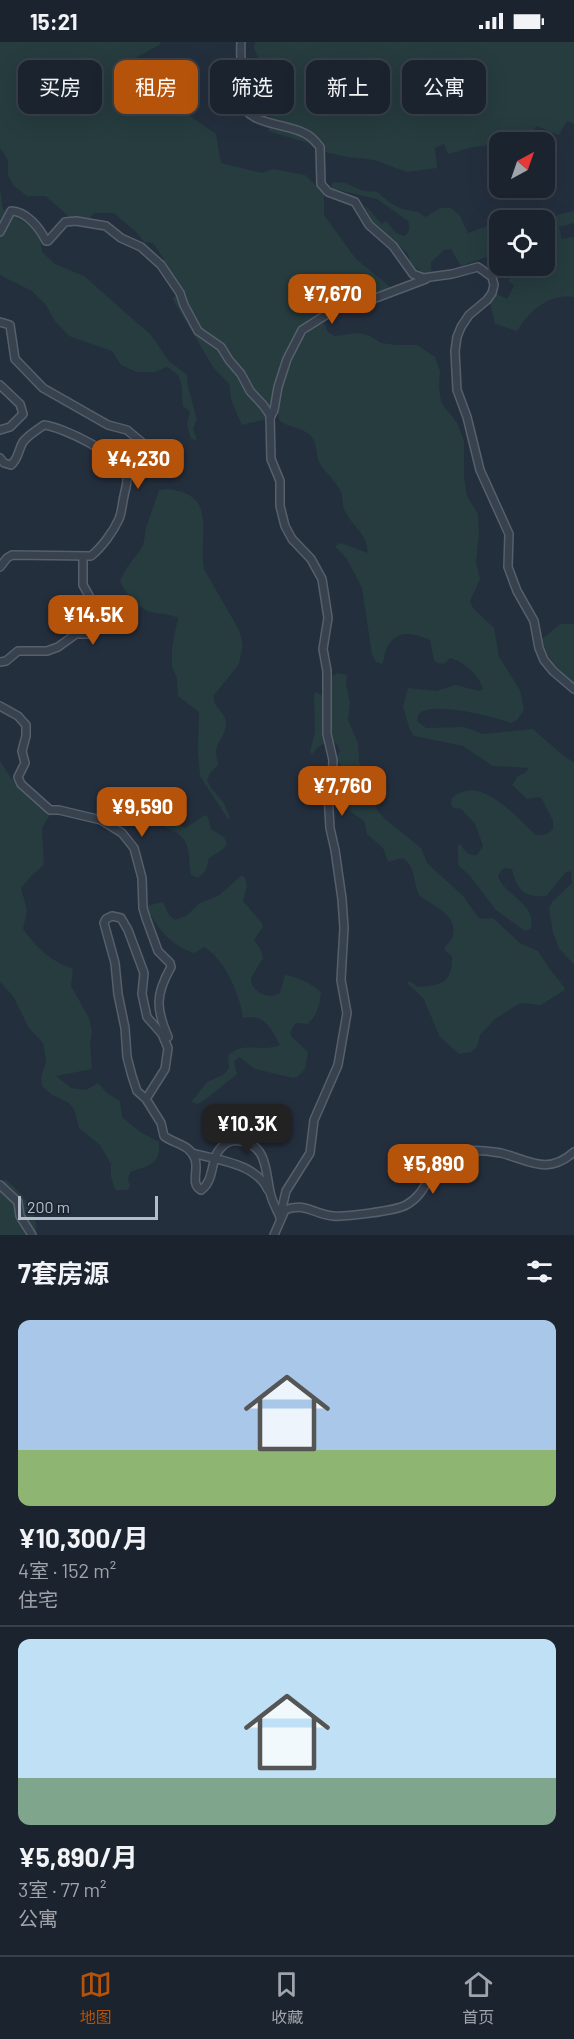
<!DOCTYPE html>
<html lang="zh">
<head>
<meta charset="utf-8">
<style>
  body { margin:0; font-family:Barlow,"Noto Sans SC",sans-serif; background:#282f3a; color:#f1f3f6; height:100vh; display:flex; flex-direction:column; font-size:22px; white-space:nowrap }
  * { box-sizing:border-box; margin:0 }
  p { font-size:20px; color:#a0a4aa }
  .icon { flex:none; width:33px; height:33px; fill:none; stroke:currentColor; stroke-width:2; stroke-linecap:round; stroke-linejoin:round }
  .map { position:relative; height:1193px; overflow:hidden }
  .side { display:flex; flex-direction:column; background:#1b232e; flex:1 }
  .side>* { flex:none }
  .top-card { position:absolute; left:18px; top:18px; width:538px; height:54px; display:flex; gap:12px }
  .needle { width:39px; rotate:40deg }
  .buttons { position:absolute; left:489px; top:90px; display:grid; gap:12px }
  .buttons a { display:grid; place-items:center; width:66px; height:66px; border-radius:12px; background:#1b232e; box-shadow:0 6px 24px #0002,0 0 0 2px #39404a; font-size:30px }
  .scale { position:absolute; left:18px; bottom:15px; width:140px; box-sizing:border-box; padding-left:6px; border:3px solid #b4bcc9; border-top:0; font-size:16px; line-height:21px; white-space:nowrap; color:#b4bcc9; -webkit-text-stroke:4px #1d2633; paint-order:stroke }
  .price { position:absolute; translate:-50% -51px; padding:0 14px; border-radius:12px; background:#b45309; color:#fff; font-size:20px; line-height:39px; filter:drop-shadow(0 2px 3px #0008) }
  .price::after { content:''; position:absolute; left:50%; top:36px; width:18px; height:14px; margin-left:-9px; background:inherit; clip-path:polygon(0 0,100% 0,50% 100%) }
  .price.on { background:#222; color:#fff }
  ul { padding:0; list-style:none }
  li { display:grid; align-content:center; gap:12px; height:318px; padding:0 18px }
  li+li { border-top:2px solid #39404a }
  li span { display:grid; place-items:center; height:186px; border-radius:12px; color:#555 }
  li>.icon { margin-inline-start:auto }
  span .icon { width:108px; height:108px; fill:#fffc; stroke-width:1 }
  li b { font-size:26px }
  h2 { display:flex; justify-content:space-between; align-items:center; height:72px; padding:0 18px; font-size:26px }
  .pill { padding:0 21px; border-radius:12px; background:#1b232e; box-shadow:0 6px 24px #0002,0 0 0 2px #39404a; font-size:21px; line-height:54px }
  .pill.on { background:#b45309; color:#fff }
  .status { display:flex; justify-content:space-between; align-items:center; height:42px; padding:0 30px; background:#1b232e; direction:ltr }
  .status svg { height:16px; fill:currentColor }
  .menu { display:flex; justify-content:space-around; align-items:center; height:84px; border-top:2px solid #39404a; background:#1b232e; font-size:16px; color:#a0a4aa }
  .menu a { display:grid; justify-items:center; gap:3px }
  .menu .on { color:#b45309 }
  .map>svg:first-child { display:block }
  .green { fill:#263c3f }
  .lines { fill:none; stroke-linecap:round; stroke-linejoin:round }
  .minor-casing { stroke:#565f6c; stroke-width:10 }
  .minor { stroke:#38414e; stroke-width:7 }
</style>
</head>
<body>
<div class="status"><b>15:21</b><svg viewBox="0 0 49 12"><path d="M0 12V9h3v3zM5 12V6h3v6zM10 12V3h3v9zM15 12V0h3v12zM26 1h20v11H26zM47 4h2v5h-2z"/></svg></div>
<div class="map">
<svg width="574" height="1193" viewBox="0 0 574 1193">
  <rect width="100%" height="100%" fill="#242f3e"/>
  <g class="green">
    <path d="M0,0H160L161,2L124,22L115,38L139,51L158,49L152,67L158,74L180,67L216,92L221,121L262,131L273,127L305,133L324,151V173L356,217L394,248L373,257H350L299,293L270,376L242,383L231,358L229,342L213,325L172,256L180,251L161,223L164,217L153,201L144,200L138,192L114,171H94L90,176L99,183L71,179C65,169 54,163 46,154H27L14,144L8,133V118L0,106Z"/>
    <polygon points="255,0 574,0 574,82 567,79 559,93 536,84 531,95 515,100 500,100 499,116 494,122 492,103 473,105 448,112 444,102 435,106 437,126 407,130 374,118 347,115 316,108 308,101 268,89 275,56 254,6"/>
    <path d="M333,140L345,141L364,149L377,150L392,162L402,167L418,170L425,175L441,166H451L460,174L468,191L499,180V213L495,212L461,224L451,207L444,208L431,220V231L424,232L411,222L408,212L372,179L364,162L382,182L386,179L396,191L404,194C410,190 410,185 408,179L377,157L333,147L331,144Z"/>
    <path d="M0,147L3,167L39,190L42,210L55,222L84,234L151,293L169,319L187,333L188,345L197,377L193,387L197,398L191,397L187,382L190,370L183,364C181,346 185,334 167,325L155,330H137L121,323L112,309L69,294L55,279L46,263L32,249L0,233Z"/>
    <path d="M574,169V181L559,185L562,197L574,195V255C549,251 529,269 517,289L495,282L490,260L497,252L507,257L514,244L508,239L515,231L509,224H544C544,190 535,176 574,169Z"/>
    <path d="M324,281L328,290L334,294L359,291L370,294L381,301L397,303H417L435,315L440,329L439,345L441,360L457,381L464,399V436L467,454L478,472L479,492L476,520L480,537L470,559L473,566L494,586L499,615L520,648L524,668L517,678L511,681C495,675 434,659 420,671C417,673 418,676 417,679L426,686L464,685L483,692L533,687L565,715L574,720V923L559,906L553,891L549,866L552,860L572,841L571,830L568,829L565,831L546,854C524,856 516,847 512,827L505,826L501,828L498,835C506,854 537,863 531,886L525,889L496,868L470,834L458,823V804L461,802C464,809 468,814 477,813L483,804L475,782L461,767L454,766L451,763L452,756C480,731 516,775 536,793C543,793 548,793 553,787V779L542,757L539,755L527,757L512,743L518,734L525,731L529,726L493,724L463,704L414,694L410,688L403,665L408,646L436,649L456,643L479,649L483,647C480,634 463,619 450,616L444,622L437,621L434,618L430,598C413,591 395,586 386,608C384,613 385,617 382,622L376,620L372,613L362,546L347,517L335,504L341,501L368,511C366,491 355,487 346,471C341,464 344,455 340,448C335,438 326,431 320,422C315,414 318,403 312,395C304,385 288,386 279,378C274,359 295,300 311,287C315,283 320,283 324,281Z"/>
    <path d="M168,447C219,453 198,491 204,527L239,588L243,603L239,622L214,653C212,666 226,669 226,682C226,692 217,700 216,709C216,714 218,719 218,723L210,731L207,738L211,746L224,761L230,776L228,777L200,734L198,709L199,670L178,654L177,636L172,625V606L178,576C170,572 163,572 155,571C139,568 126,553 120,539L126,527L143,504L146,486L159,448Z"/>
    <path d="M560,582H574V642C557,627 549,618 541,598Z"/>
    <path d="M338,631L347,633L346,641L350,662L348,678L358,701L359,720L374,744L377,768L385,777L421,806L427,821L463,854L478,875L481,877L493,876L520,901L538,909L549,926L564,945L565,948L541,963L521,961L517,963L495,977L480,993L477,1005L471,1010L459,1012L440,995L423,956L409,943L407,939L411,940L418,945C441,943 452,942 452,915L444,907C446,903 450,900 452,896C460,872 433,865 419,853C413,841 416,823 402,816L388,820L383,806L367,792L364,779L334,758L333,754L337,752L352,761L357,756L358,751L336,716L340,709L337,702C326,697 319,704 312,712L310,710L315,690L314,652L316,650L323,654C324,643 326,635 338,631Z"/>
    <path d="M0,719L11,736L51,771L42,786L44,823L31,834L21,846L27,868L23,887C38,907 49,918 73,927L71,944L89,976L92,990L90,1002L92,1027L56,1034L71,1046L86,1048L98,1041L107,1051L120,1059L122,1075L140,1090L159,1100C161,1124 147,1124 130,1130L128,1137L130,1145L127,1148H116L114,1145L111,1134V1122L100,1103L79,1086L74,1067L69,1061L51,1052L42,1044L41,1036L46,1019L43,1001L29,986L13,954L0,940Z"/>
    <path d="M205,773L208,775L211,787L224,795L227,802L222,808L209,816L206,828L198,836L191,833C188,817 192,801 177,791C170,787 165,787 160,780L164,774L172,776L185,786Z"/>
    <path d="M242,833C251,841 245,850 243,859L262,881L263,885L254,898L261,908L263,916L251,936C250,947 262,954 272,954L280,951L285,933C299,935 310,941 321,950C320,963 317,973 308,982L296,981L290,990L291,994L308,1010L305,1027L297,1035L293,1036L255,1027L239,1015L234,1020L237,1032L206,1057L198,1062L191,1060L207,1040L223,1033L229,1026L228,1014C241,998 264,1011 280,1003C271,986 264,971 243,976C240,953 225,917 204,905L194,911C171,904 155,884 146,864L163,860L169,873L175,878L186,874L200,861L218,854Z"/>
    <path d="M6,1138C20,1149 42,1174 35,1193H0V1141Z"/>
  </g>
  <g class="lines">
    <defs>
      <g id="minor">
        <path d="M241,0C240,11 242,22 241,33C240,41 236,49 239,56C247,85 285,80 306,92C312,95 316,100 320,105L321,142L328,150L355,160L369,183L393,204L413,232L423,236L452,232L478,225L492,235L494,243L492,251L487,258L469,273L461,285L457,295L455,309L457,348L467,375L480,428L509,492L508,525L517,549L534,579L539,606L544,618L553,629L574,647"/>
        <path d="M0,190L11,169C26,169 40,186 46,199H48L65,180L76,179L106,184L121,196L141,205L161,223L180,251L184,263L198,289L221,305L229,318L241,332L250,349L263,363L270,373L271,417L280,439V464L285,484L292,497L311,517L322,537L328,576L323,607L327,629V692L333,718L332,741L328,752L330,786L335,808L342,857L344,886L341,938L347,971L338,1023L314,1078L310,1111L286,1149L280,1175"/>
        <polyline points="0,280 10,283 15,317 43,346 108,383 127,388 163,418"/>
        <polyline points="0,343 20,362 23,372 10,385 0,388"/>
        <polyline points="270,376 274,368 278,345 287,317 302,288 351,257 373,257 426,237"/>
        <path d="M0,416L4,421L11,423C19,416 18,408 23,400C28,393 37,388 44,383C63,385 120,413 126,432C129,439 125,447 124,454C122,462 122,470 119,477C113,490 102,505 91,514L12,513L7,516L0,525"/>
        <polyline points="0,620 6,619 18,609 47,609 58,605 76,592 90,592 94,590 97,585 98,570 83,543 83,515"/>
        <path d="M0,664L18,674L26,683V694L22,709L25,721L18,735L21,742L50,768H59L101,778L122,791L134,806L142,836L143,866L146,876L158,909L170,921L171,925C155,953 156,967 168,995"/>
        <path d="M146,1057L165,1027L168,1006L162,992L147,975L142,952L144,931L128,888L121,876L112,874L106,877L104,881L115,921L118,952L125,986L127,1015L132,1034L137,1049L146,1057L161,1081L164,1094C174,1102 190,1102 195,1117C199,1128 190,1142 201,1148C213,1140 211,1123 217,1111C223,1102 229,1097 240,1099C269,1103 265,1132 271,1154C273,1161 277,1168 280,1175"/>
        <path d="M192,1111C217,1118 256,1121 268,1148"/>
        <polyline points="0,1143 18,1160 20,1174 32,1193"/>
        <path d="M274,1193L285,1168C306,1160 313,1172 333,1174C345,1175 395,1169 406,1163C431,1150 428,1118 460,1110C472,1107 489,1109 501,1111C529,1118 547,1134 574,1110"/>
      </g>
    </defs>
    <use href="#minor" class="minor-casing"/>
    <use href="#minor" class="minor"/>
  </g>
</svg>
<div class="buttons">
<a><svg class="needle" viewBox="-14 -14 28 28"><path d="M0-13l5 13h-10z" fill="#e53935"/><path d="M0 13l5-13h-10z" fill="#a0a4aa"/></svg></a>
<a><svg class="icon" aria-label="locate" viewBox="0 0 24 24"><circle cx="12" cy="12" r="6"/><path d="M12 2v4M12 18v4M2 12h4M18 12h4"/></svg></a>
</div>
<div class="scale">200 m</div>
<b class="price" style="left:332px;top:283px">¥7,670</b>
<b class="price" style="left:138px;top:448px">¥4,230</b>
<b class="price" style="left:93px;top:604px">¥14.5K</b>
<b class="price" style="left:342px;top:775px">¥7,760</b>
<b class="price" style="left:142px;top:796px">¥9,590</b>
<b class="price on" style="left:247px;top:1113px">¥10.3K</b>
<b class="price" style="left:433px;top:1153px">¥5,890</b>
<div class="top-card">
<a class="pill">买房</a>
<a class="pill on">租房</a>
<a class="pill">筛选</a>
<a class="pill">新上</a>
<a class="pill">公寓</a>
</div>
</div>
<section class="side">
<h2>7套房源<svg class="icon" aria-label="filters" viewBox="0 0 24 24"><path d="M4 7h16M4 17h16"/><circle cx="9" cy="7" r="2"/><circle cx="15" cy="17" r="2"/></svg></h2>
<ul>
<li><span style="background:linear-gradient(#a9c7e8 70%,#8fb573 0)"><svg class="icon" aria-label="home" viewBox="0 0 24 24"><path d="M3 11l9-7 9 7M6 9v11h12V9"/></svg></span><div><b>¥10,300/月</b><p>4室 · 152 m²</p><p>住宅</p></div></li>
<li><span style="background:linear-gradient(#bfe0f5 75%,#7fa58c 0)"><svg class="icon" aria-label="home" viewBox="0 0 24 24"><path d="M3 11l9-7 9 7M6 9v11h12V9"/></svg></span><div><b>¥5,890/月</b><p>3室 · 77 m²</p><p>公寓</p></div></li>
</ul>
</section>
<nav class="menu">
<a class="on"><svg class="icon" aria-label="map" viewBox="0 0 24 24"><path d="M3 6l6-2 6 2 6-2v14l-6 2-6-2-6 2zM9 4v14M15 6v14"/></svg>地图</a>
<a><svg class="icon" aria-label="saved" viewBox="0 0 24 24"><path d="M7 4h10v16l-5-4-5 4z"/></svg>收藏</a>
<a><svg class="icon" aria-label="home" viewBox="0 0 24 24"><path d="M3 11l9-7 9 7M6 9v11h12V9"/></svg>首页</a>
</nav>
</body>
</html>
